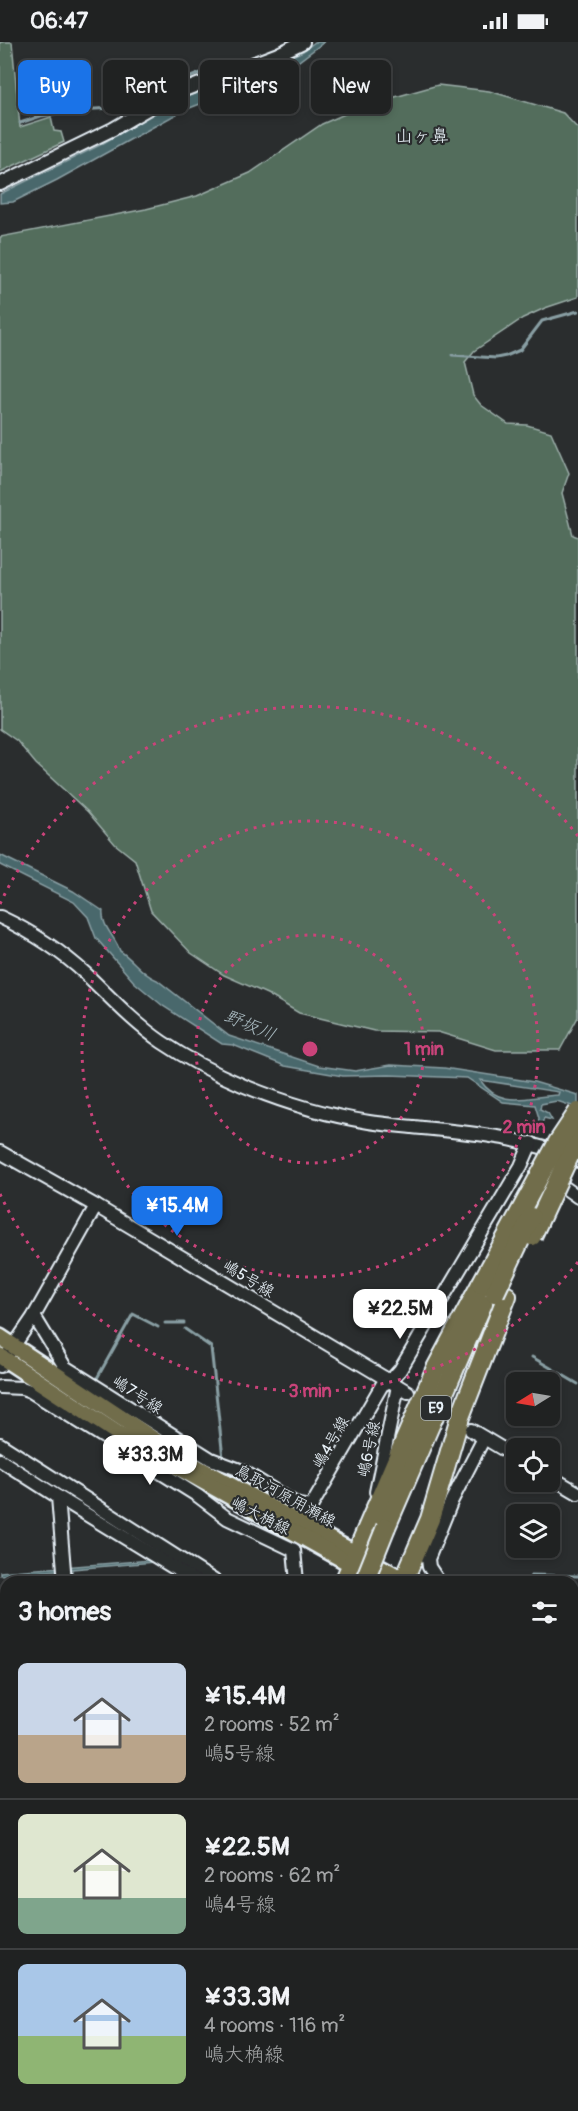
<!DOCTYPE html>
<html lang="en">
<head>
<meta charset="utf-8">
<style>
  body { margin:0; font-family:Pangolin,"Klee One",sans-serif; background:#282a2a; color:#f1f3f6; height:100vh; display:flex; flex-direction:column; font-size:22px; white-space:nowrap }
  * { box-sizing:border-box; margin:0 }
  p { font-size:20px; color:#a2a4a5 }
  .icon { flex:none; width:33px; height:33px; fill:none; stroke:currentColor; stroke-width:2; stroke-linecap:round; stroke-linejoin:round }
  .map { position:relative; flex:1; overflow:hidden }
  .panel { position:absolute; left:0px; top:1534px; width:579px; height:536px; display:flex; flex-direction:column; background:#202222; border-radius:18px 18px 0 0; box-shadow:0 3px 9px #0003,0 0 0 2px #3d3f40 }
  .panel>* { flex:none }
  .guide { position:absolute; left:18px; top:18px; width:543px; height:54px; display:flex; gap:12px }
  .needle { width:39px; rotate:259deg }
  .controls { position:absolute; left:506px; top:1330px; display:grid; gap:12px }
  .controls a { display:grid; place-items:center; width:54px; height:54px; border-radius:9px; background:#202222; box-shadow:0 3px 9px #0003,0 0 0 2px #3d3f40; font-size:30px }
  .price { position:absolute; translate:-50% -51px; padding:0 14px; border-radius:12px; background:#fff; color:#222; font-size:20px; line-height:39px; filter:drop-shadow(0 2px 3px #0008) }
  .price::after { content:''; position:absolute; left:50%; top:36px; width:18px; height:14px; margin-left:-9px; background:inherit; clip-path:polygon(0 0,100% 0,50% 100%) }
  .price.current { background:#1a73e8; color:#fff }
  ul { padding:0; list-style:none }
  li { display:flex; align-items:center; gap:18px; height:150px; padding:0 18px }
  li+li { border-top:2px solid #3d3f40 }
  li span { display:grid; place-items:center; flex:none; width:168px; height:120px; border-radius:9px; color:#555 }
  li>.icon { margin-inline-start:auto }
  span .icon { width:72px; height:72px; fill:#fffc; stroke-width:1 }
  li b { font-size:26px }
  h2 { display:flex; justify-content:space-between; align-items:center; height:72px; padding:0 18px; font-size:26px }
  .chip { padding:0 21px; border-radius:9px; background:#202222; box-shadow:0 3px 9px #0003,0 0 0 2px #3d3f40; font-size:21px; line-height:54px }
  .chip.current { background:#1a73e8; color:#fff }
  .status { display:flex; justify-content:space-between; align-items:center; height:42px; padding:0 30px; background:#202222; direction:ltr }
  .status svg { height:16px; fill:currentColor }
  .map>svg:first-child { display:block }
  .green { fill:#526d5c; stroke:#9dafaa; stroke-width:1.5 }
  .water { fill:#4a686c; stroke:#899fa4; stroke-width:1.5; fill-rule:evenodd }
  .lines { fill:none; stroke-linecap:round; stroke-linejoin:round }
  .stream { stroke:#899fa4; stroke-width:3 }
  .minor-casing { stroke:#e8f1f8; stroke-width:16 }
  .major-casing { stroke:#e8f1f8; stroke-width:20 }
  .highway-casing { stroke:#e8f1f8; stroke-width:22 }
  .minor { stroke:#2a2d2e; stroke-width:12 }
  .major { stroke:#716d4b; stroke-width:15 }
  .highway { stroke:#716d4b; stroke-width:18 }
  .highway-bridge-casing { stroke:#e8f1f8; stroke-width:22; stroke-linecap:butt }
  .highway-bridge { stroke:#716d4b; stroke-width:18 }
  .ring { fill:none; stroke:#ca437a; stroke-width:3; stroke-dasharray:3 6 }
  .labels { text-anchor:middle; stroke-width:4.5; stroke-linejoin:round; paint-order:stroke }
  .shield { fill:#2a2d2e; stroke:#afb6bb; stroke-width:1.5 }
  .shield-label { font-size:15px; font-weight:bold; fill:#e8f1f8 }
  .street-label { font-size:16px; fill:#e8f1f8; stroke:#2a2d2e }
  .neighbourhood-label { font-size:18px; fill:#e8f1f8; stroke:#2a2d2e }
  .water-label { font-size:18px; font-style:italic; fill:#a9bac0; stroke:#2a2d2e }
  .centre { fill:#ca437a; stroke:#2a2d2e; stroke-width:3 }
  .ring-label { font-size:18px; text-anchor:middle; font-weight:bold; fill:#ca437a; stroke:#2a2d2e; stroke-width:4.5; stroke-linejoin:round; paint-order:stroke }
</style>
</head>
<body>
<div class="status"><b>06:47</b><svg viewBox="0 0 49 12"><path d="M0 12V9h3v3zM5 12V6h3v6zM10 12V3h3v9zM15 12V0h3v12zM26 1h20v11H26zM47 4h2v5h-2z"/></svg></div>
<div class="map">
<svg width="578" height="2069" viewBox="0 0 578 2069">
  <rect width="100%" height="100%" fill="#2a2d2e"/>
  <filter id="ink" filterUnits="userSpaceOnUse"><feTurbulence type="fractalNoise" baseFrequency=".0167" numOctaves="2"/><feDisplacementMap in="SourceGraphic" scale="12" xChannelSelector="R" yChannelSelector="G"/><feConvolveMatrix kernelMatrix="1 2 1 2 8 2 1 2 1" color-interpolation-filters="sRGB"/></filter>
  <g filter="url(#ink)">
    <g class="green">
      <polygon points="0,0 12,0 20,85 51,75 54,89 61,90 64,100 0,130"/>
      <polygon points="438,43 489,49 563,71 578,87 578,255 545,266 523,276 474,309 465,320 473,353 481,363 508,382 527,383 551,390 569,431 562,451 573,493 578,495 578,975 560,1008 496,1008 438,990 374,989 299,971 267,952 224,933 191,911 151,869 135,818 115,802 88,770 36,722 17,699 0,687 0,195 146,167 197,154 250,131 322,82 363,64"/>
    </g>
    <g class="water">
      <polygon points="315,0 324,0 287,28 182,69 57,138 13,160 0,161 0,152 100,103 172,60 260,28 303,9"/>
      <path d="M0,813L73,849L103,869C101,884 115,894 120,909C134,918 141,932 157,938L229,994L319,1024L355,1029L391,1023L444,1026L534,1040L578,1053V1066L557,1059L541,1062L540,1067L548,1071L552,1078L544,1076L538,1092L536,1091L539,1076L535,1063L503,1060L467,1036L389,1033L343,1034L285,1024L233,1003L222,1002L163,964L134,940L96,896L88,875L74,860L0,823ZM480,1038L559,1050L558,1053C529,1054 500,1068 480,1038Z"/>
      <polygon points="152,1518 155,1520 72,1527 71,1540 69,1540 69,1527 0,1533 0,1530"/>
    </g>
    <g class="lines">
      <g class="stream">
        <polyline points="20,81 41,74 78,68 130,65 165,45 229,20"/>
        <polyline points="452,313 496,316 506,314 520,308 542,279 578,269"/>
        <polyline points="165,1281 184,1281"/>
        <polyline points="185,1287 211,1305 223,1416"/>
        <polyline points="532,1315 578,1342"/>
        <polyline points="94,1337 96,1338 133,1272 158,1285"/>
        <polyline points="530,1540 531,1533 578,1534"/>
        <polyline points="573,2004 576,2046"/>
        <polyline points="226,2064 227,2069"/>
        <polyline points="458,2064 459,2069"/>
      </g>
      <defs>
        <g id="minor">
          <polyline points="0,142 113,87 171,53 278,12 303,0"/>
          <path d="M0,875C32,890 61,909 87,933C111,956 134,981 162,1000C187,1017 214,1031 242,1043C283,1060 324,1073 369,1080C440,1090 511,1088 578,1119"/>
          <polyline points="0,1110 96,1164"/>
          <polyline points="561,1143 578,1155"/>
          <polyline points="34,1274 65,1325 211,1417 243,1429 298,1463 311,1465"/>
          <polyline points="0,1324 34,1274 96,1164 408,1350"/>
          <polyline points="0,1345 22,1346 30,1349 198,1454 227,1476 294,1508 297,1540"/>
          <polyline points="471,1388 516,1415"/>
          <polyline points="0,1402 216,1540"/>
          <polyline points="0,1418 58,1455 65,1540"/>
          <polyline points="549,1434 578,1451"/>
          <polyline points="376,1450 398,1344"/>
          <polyline points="58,1455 197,1540"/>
          <polyline points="301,1482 382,1343 390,1339 400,1328 521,1124 531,1101"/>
          <polyline points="439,1540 429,1525 428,1517 452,1458 484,1396"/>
          <polyline points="573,1580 578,1579"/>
          <polyline points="0,1753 6,1752"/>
          <polyline points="573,1766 578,1769"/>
          <polyline points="573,2047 575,2069"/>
          <polyline points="110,2064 110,2069"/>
          <polyline points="341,2064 341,2069"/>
        </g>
        <g id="major">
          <polyline points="0,1295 186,1419 408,1540"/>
          <polyline points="0,1314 117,1391 383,1540"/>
          <polyline points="573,1639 578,1642"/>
        </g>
        <g id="highway">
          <polyline points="386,1485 483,1261"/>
          <polyline points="344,1540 435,1328 481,1242"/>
          <polyline points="403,1540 430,1477 460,1375 507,1254"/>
          <polyline points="237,2069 237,2064"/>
        </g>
      </defs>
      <use href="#minor" class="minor-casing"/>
      <use href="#major" class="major-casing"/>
      <use href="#highway" class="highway-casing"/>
      <use href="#minor" class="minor"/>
      <use href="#major" class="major"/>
      <use href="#highway" class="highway"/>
      <defs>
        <g id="highway-bridge">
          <polyline points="532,1194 578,1095"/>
          <polyline points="481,1242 558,1100 578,1070"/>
          <polyline points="495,1251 531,1175"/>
          <polyline points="364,1540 386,1485"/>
        </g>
      </defs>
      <use href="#highway-bridge" class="highway-bridge-casing"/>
      <use href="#highway-bridge" class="highway-bridge"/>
    </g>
  </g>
  <g class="ring">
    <circle cx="310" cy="1007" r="114"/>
    <circle cx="310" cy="1007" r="228"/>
    <path d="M578 1220A342 342 0 0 1 0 1152M0 862A342 342 0 0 1 578 794"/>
  </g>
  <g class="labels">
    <rect class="shield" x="421" y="1354" width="30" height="24" rx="4.5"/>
    <g class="shield-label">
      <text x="436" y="1371">E9</text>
    </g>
    <g class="street-label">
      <text transform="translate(249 1236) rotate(31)" y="6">嶋5号線</text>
      <text transform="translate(138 1352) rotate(33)" y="6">嶋7号線</text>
      <text transform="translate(330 1400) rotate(-60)" y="6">嶋4号線</text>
      <text transform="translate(368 1407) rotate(-78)" y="6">嶋6号線</text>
      <text transform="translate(286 1453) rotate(29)" y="6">鳥取河原用瀬線</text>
      <text transform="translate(261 1473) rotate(27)" y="6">嶋大桷線</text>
    </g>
    <g class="neighbourhood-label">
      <text x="422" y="100">山ヶ鼻</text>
    </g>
    <g class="water-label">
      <text transform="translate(250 983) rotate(23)" y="6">野坂川</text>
    </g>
  </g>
  <circle cx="310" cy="1007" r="9" class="centre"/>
  <g class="ring-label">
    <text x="424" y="1013">1 min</text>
    <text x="524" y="1091">2 min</text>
    <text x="310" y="1355">3 min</text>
  </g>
</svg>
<div class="controls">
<a><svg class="needle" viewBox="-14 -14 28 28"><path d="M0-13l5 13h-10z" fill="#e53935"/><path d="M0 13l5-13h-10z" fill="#a2a4a5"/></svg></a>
<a><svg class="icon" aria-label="locate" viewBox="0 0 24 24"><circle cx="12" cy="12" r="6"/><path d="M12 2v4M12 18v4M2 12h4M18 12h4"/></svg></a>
<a><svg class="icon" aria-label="layers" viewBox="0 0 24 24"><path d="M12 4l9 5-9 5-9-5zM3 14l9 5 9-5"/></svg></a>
</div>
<b class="price current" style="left:177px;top:1195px">¥15.4M</b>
<b class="price" style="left:400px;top:1298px">¥22.5M</b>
<b class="price" style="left:150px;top:1444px">¥33.3M</b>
<div class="guide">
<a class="chip current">Buy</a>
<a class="chip">Rent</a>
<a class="chip">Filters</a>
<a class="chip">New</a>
</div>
<section class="panel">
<h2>3 homes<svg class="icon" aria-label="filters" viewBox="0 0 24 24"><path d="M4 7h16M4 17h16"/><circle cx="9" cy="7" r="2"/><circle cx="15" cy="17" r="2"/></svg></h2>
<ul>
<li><span style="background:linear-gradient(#c9d6e8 60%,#b9a48a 0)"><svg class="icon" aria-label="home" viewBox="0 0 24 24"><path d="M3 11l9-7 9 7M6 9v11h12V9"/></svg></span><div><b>¥15.4M</b><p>2 rooms · 52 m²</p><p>嶋5号線</p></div></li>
<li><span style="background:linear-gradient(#dfe7d0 70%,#7fa58c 0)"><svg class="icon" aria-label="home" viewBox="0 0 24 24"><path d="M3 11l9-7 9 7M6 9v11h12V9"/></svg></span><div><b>¥22.5M</b><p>2 rooms · 62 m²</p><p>嶋4号線</p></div></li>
<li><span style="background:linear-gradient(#a9c7e8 60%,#8fb573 0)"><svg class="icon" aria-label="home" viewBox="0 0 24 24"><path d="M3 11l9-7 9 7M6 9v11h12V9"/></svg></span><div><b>¥33.3M</b><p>4 rooms · 116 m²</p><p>嶋大桷線</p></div></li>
</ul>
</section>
</div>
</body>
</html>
